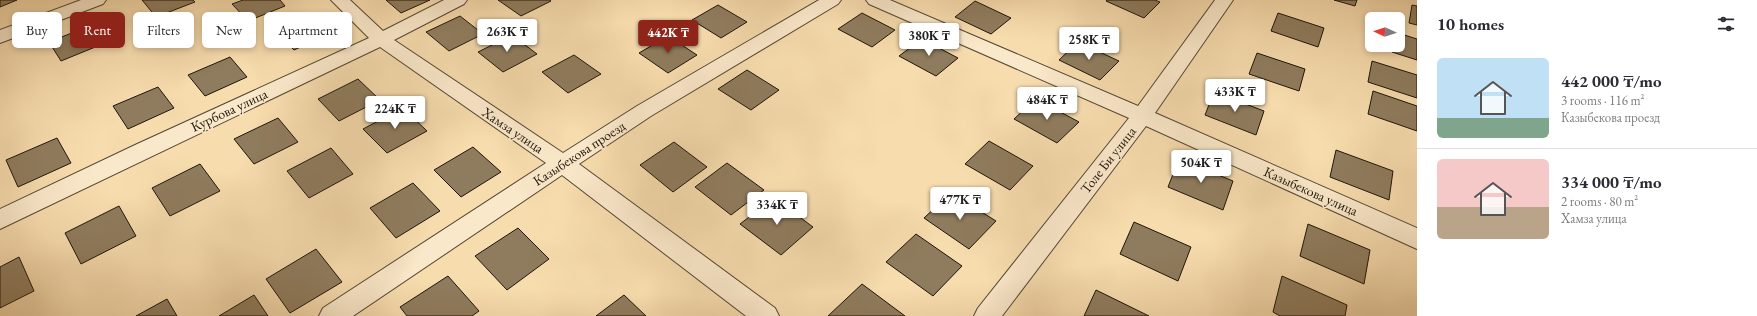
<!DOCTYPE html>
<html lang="en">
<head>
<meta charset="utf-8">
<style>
  body { margin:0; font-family:"EB Garamond",serif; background:#f2f2f3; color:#2b2b33; height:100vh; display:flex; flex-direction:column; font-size:15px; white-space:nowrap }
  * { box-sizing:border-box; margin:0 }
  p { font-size:13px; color:#7c7c81 }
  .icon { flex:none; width:22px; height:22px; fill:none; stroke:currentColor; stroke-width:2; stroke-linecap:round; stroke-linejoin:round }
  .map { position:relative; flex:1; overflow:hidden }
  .drawer { display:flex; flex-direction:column; background:#fff; width:340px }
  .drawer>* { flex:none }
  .banner { position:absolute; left:12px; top:12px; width:380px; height:36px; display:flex; gap:8px }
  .needle { width:26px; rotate:274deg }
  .fabs { position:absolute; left:1365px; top:12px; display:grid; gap:8px }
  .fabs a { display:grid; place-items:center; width:40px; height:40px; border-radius:6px; background:#fff; box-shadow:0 2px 6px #0003; font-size:20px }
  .price { position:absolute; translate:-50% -34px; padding:0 9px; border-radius:4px; background:#fff; color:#222; font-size:13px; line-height:26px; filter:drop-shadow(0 1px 2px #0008) }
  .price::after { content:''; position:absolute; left:50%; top:24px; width:12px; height:9px; margin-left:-6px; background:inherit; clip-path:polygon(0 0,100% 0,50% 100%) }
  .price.on { background:#8f2418; color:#fff }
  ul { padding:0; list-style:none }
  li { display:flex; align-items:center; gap:12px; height:100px; padding:0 20px }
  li+li { border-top:1px solid #e1e1e2 }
  li span { display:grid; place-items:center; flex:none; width:112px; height:80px; border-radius:6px; color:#555 }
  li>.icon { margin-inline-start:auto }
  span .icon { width:48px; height:48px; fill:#fffc; stroke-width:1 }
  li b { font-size:17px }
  h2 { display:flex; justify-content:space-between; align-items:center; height:48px; padding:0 20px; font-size:17px }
  .chip { padding:0 14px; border-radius:6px; background:#fff; box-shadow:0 2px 6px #0003; font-size:14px; line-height:36px }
  .chip.on { background:#8f2418; color:#fff }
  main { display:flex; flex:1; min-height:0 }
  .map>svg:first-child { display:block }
  .building { fill:#8f7c5e; stroke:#1e1508 }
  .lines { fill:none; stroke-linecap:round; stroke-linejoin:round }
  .minor-casing { stroke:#544732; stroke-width:2 }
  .minor { fill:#fae8ca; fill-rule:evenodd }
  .labels { text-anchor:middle; stroke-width:3; stroke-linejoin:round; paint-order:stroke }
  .street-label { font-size:14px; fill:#1e1508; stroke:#fae8ca }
</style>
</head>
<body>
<main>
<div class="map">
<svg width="1417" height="316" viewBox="0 0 1417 316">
  <rect width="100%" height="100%" fill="#f7dcae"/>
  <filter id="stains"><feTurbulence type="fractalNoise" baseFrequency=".005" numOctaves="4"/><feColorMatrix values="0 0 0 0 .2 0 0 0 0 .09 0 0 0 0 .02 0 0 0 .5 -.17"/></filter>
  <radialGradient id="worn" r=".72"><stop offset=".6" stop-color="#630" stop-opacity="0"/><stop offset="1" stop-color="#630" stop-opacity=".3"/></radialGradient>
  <g class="building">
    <polygon points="0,0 17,0 0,7"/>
    <polygon points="142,0 193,0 195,2 156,17"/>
    <polygon points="243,0 280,0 285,6 248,21 232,4"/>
    <polygon points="386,0 430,0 401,13"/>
    <polygon points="498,0 550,0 551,1 521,16"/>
    <polygon points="1107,0 1155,0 1160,2 1144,18 1106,1"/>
    <polygon points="1334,0 1357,0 1355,6"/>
    <polygon points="975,1 1011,18 991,34 955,17"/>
    <polygon points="718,5 747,22 721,38 692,20"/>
    <polygon points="1412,5 1417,6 1417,25 1409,23"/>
    <polygon points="862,13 895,30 872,47 838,29"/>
    <polygon points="1278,13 1324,28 1318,47 1271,31"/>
    <polygon points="312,15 331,33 294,50 275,31"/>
    <polygon points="460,16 483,34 449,51 426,32"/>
    <polygon points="92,25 105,43 61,61 49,42"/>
    <polygon points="1398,33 1417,39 1417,60 1392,52 1393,45 1398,45"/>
    <polygon points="512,35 537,54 503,72 478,52"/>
    <polygon points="668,36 697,55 668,73 639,53"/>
    <polygon points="922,39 958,58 936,76 899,56"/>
    <polygon points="1078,42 1119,61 1100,80 1059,60"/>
    <polygon points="1257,53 1305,69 1299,91 1249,74"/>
    <polygon points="574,55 601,74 568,93 542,72"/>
    <polygon points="230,57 247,77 205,96 188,75"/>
    <polygon points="1372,61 1417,75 1417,98 1368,82"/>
    <polygon points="747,70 779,90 751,110 718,89"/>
    <polygon points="358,79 380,100 339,121 318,99"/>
    <polygon points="158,87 174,108 128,129 113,106"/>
    <polygon points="1373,91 1417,106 1417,131 1368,114"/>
    <polygon points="1214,92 1264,111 1256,135 1205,115"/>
    <polygon points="1036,99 1079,122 1057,143 1014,119"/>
    <polygon points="403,108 427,131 387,153 363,129"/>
    <polygon points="278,118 298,142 254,164 234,139"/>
    <polygon points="57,138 71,163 18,187 6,160"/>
    <polygon points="989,141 1033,166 1010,190 965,164"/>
    <polygon points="674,142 707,167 673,192 640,165"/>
    <polygon points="473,147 501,172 461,197 434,170"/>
    <polygon points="331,148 353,174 309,198 287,171"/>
    <polygon points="1336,150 1393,171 1389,200 1330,177"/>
    <polygon points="1179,159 1233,181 1223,210 1168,187"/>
    <polygon points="727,163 764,190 731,215 695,187"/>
    <polygon points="200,164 220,191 170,216 152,188"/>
    <polygon points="413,183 440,211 396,238 370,208"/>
    <polygon points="951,193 996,221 969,249 924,218"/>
    <polygon points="774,198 813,227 781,255 740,224"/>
    <polygon points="119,206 136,236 81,264 65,233"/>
    <polygon points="1134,222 1191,247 1178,281 1120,254"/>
    <polygon points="1308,224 1370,250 1364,284 1300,256"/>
    <polygon points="518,228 549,259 507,290 475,256"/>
    <polygon points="916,234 962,266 933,296 886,262"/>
    <polygon points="316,249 342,282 290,313 266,279"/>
    <polygon points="19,257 34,291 0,308 0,267"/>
    <polygon points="448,276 479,311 472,316 407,316 400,307"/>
    <polygon points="1282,276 1347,305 1345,316 1280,316 1273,312"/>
    <polygon points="862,284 905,316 828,316"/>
    <polygon points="1096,290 1149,316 1084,316"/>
    <polygon points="254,295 268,316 219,316"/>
    <polygon points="624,295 646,316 596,316"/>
    <polygon points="167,299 177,316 136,316"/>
  </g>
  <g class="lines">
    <defs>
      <g id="minor">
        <polygon points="81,0 106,0 103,4 0,43 0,30"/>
        <polygon points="331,0 350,0 383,31 444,0 467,0 464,4 394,40 563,153 637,106 819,0 841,0 838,4 651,116 579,164 775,308 779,316 746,316 562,175 353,316 319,316 323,308 546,163 380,47 0,229 0,209 135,145 369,38"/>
        <polygon points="866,0 890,0 1138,106 1215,0 1233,0 1155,113 1417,228 1417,249 1146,126 1002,316 974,316 978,308 1129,118 869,4"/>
      </g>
    </defs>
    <use href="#minor" class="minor-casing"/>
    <use href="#minor" class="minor"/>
  </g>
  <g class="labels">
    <g class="street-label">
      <text transform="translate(229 110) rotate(-25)" y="5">Курбова улица</text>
      <text transform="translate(513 130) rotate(34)" y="5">Хамза улица</text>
      <text transform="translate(579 153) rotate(-33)" y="5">Казыбекова проезд</text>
      <text transform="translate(1108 160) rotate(-52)" y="5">Толе Би улица</text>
      <text transform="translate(1311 191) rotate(24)" y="5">Казыбекова улица</text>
    </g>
  </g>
  <rect width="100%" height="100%" filter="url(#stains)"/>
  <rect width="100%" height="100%" fill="url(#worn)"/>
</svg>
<div class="fabs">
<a><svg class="needle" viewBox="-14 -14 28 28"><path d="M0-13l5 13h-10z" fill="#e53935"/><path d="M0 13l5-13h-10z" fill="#7c7c81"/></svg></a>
</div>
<b class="price" style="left:507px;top:53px">263K ₸</b>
<b class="price on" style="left:668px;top:54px">442K ₸</b>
<b class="price" style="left:929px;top:57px">380K ₸</b>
<b class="price" style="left:1089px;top:61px">258K ₸</b>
<b class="price" style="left:1235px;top:113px">433K ₸</b>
<b class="price" style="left:1047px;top:121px">484K ₸</b>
<b class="price" style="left:395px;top:130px">224K ₸</b>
<b class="price" style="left:1201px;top:184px">504K ₸</b>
<b class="price" style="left:960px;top:221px">477K ₸</b>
<b class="price" style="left:777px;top:226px">334K ₸</b>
<div class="banner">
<a class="chip">Buy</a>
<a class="chip on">Rent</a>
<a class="chip">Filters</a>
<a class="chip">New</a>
<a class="chip">Apartment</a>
</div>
</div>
<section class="drawer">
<h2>10 homes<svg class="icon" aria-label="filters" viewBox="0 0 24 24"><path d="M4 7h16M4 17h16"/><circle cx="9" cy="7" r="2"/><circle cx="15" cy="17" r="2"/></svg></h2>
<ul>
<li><span style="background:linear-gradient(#bfe0f5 75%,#7fa58c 0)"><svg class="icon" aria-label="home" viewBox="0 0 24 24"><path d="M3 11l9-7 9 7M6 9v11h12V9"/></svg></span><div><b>442 000 ₸/mo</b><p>3 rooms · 116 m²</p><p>Казыбекова проезд</p></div></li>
<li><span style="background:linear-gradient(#f6c9c9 60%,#b9a48a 0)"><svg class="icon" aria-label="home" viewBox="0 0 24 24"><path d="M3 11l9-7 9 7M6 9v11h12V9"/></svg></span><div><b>334 000 ₸/mo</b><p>2 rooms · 80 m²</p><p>Хамза улица</p></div></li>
</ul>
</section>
</main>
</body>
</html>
